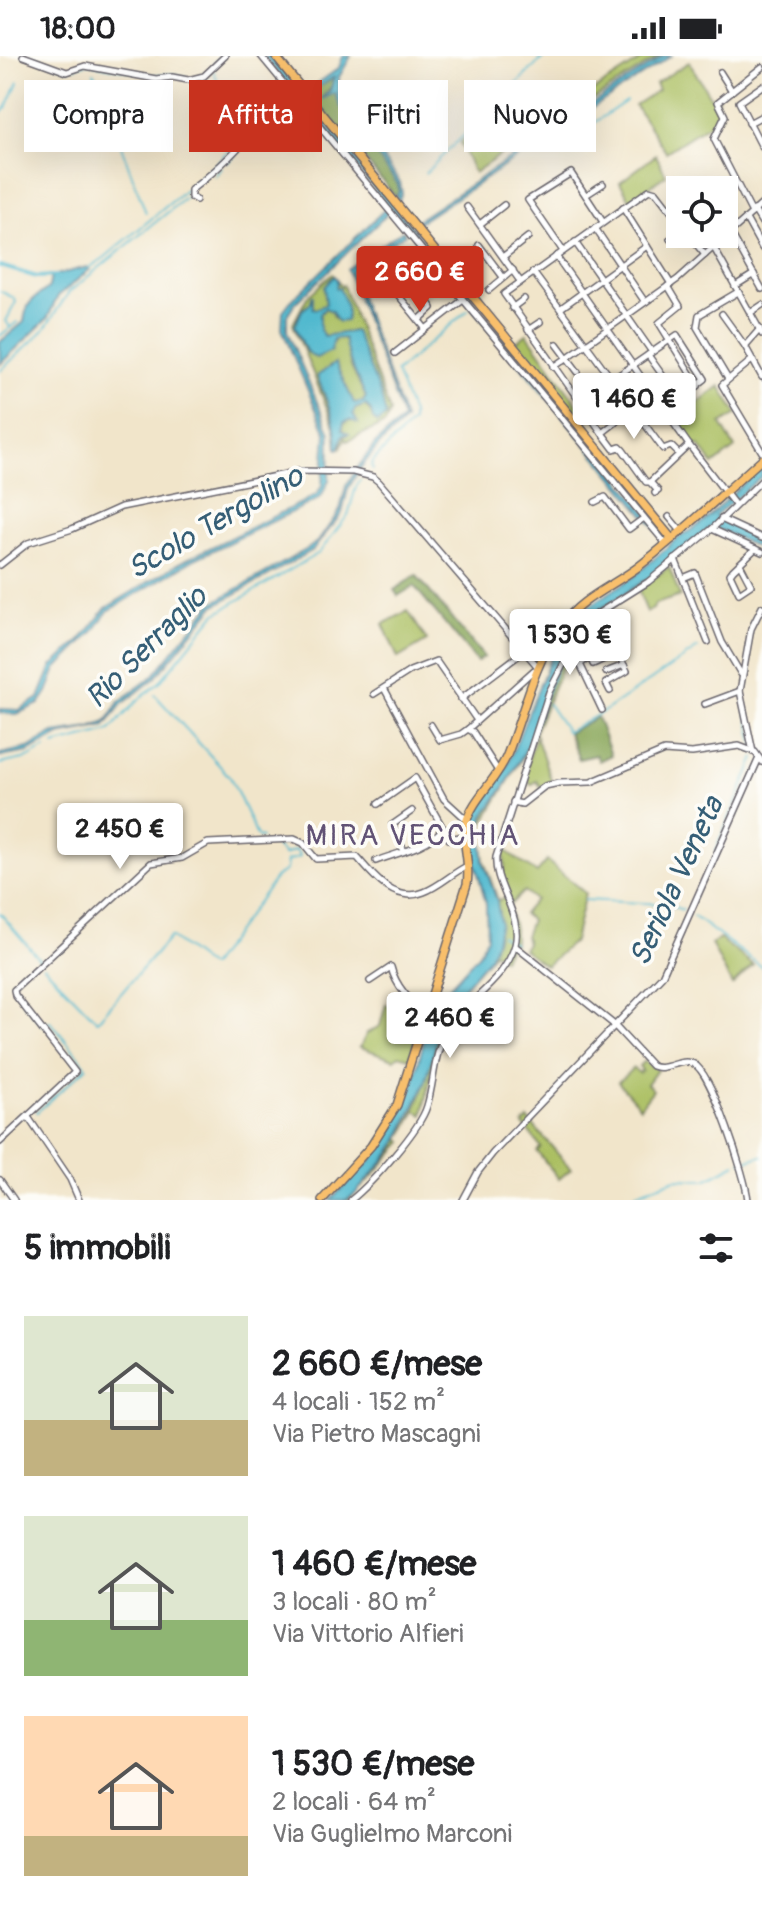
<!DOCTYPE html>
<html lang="it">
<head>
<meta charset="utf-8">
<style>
  body { margin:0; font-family:Pangolin,sans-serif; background:#f6f6f6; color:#202124; height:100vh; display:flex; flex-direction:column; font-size:30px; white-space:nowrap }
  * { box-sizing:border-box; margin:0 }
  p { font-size:26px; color:#757577 }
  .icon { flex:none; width:44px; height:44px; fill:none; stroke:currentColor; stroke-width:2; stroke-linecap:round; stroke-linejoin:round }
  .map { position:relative; height:1144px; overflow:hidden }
  .side { display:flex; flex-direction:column; background:#fff; flex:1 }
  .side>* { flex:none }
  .guide { position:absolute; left:24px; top:24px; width:714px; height:72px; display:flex; gap:16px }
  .controls { position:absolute; left:666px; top:120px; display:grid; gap:16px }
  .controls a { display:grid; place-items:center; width:72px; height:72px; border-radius:0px; background:#fff; box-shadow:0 8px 32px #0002; font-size:40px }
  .price { position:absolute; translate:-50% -68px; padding:0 18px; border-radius:8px; background:#fff; color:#222; font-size:26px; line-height:52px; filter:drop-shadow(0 2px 4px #0008) }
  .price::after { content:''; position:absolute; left:50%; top:48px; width:24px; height:18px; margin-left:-12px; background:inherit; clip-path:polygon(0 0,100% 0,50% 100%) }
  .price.current { background:#c8321e; color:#fff }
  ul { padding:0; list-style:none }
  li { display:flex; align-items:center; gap:24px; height:200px; padding:0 24px }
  li span { display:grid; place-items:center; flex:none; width:224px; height:160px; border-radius:0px; color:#555 }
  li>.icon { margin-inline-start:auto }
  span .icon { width:96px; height:96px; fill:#fffc; stroke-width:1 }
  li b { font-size:34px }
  h2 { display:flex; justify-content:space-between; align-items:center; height:96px; padding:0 24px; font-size:34px }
  .pill { padding:0 28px; border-radius:0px; background:#fff; box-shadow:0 8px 32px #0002; font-size:28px; line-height:72px }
  .pill.current { background:#c8321e; color:#fff }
  .status { display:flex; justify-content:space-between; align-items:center; height:56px; padding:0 40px; background:#fff; direction:ltr }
  .status svg { height:22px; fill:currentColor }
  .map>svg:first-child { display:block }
  .green { fill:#abbf62; stroke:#66704e; stroke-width:2 }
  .forest { fill:#88a658; stroke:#55644a; stroke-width:2 }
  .water { fill:#51b9cf; stroke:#3a6e85; stroke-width:2 }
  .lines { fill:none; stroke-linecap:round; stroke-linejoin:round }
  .stream { stroke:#51b9cf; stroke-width:2 }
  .canal { stroke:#51b9cf; stroke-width:4 }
  .minor-casing { stroke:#6a666d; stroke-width:8 }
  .major-casing { stroke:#6a666d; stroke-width:10 }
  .minor { stroke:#fff; stroke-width:5 }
  .major { stroke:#f8bf6c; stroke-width:7 }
  .labels { text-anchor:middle; stroke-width:7; stroke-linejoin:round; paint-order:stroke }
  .water-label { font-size:30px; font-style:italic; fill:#355e76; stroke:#fdfcf7 }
  .neighbourhood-label { font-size:30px; letter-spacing:2px; fill:#615275; stroke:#fdfcf7 }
</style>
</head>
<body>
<div class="status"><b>18:00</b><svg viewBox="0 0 49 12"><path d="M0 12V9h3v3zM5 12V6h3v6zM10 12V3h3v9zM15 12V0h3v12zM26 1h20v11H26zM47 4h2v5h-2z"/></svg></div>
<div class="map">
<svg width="762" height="1144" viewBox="0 0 762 1144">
  <rect width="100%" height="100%" fill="#fdfcf7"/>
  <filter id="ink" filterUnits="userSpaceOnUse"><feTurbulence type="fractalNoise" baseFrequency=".0125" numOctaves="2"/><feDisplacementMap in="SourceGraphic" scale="16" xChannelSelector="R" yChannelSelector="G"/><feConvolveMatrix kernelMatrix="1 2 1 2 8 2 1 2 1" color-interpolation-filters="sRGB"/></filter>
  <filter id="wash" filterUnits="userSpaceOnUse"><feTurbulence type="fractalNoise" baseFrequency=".006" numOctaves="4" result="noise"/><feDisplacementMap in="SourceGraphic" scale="32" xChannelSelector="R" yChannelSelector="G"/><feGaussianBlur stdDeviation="1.8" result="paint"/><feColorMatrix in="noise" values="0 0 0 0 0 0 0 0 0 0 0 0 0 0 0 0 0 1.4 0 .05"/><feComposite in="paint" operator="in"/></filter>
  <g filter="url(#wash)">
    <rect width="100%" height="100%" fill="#f1e5ca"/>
    <g class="green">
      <polygon points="647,0 660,0 541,77 513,90 474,117 460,87 483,65 489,69 500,95"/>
      <polygon points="689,6 711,42 715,40 718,43 715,47 722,60 666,96 635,49 658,34 655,28"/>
      <polygon points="656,99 666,119 630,144 620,126"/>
      <path d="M332,218L334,220L324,231L326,248L316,253L313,252V239L310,248L301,254L297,264L332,288L337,281L344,282L351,311L366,341L363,346L354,347L335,307L317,320C327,346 337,365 337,393L335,372L293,268L307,241Z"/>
      <polygon points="337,224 341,231 343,229 390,356 385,368 347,385 345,383 340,393 341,383 347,379 341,370 350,364 356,366 353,358 354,353 365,349 378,367 355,275 324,280 320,274 320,258 325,252 332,255 334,262 347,258 336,232"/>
      <polygon points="527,278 588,363 582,367 515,287"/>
      <polygon points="720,330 737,358 721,368 735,392 713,409 699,389 694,392 674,365"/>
      <path d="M709,473L646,526L609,548L574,583L528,692L483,768L481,783L484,805L498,844L507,842L514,873V888L510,887L503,903L494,896L453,944L462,953L460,955L456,951H451L449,955L451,959L443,969L441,968L438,976L443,979L435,999L423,1059L416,1055L400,1083L403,1086L349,1144H345C383,1119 413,1068 425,1025C432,1002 434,977 444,955C460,923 494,909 499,871C503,835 470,802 482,765C486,754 495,745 502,735C511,722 518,707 526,693C541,662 546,627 562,597C582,559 615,547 648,523C669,507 688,489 709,473Z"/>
      <polygon points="669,511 680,540 655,548 653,553 647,556 638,534"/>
      <polygon points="408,555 427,585 398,602 383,568"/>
      <polygon points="536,680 552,727 541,731 537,725 531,729 524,718"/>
      <polygon points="503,793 537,817 547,805 585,837 574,885 546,910 523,893 527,887 525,880 531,864 523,858 535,844 524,835 511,848 501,821 505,811"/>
      <polygon points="720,883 753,909 732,929 711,888"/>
      <polygon points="386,948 419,969 410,1002 399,999 394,1003 360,991 367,977 380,970"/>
      <polygon points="644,1005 657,1014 647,1028 653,1034 640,1051 618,1026 633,1012 639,1017 642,1014 639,1010"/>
      <polygon points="528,1063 571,1113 559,1123 537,1095 541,1091 523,1068"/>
    </g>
    <g class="forest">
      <polygon points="333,20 333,29 322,42 335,37 341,51 398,128 399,135 396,141 309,37"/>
      <polygon points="416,519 484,601 477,606 414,530 398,540 394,534"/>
      <polygon points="597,661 611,699 599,705 596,699 579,703 568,677"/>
    </g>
    <g class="water">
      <polygon points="264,0 271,0 668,482 665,484"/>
      <polygon points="343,0 351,0 339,21 339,38 400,126 402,137 399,144 396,141 399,135 398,128 341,51 335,37 322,43 330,35 334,21 311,36 307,35 339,12"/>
      <polygon points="664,0 671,0 418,167 416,165"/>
      <polygon points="385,153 388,157 295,247 287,259 287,275 330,377 329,424 322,439 315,445 195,503 108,555 92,577 56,613 47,636 39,648 17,658 0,657 0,653 19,654 39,642 52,610 81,584 106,552 183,505 305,445 317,438 322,430 326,377 282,273 283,255 290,246"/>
      <polygon points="403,174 405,178 357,208 351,216 405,364 379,389 359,414 348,433 342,457 313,494 214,550 155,622 122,648 105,670 59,679 28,696 0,701 0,698 28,692 54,677 90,672 106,666 120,645 153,620 211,548 309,492 319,484 340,454 346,430 356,414 375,388 403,363 347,213"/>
      <path d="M87,211L90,213L58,240L47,263L0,308V286L24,266C27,243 33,245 49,231L51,220Z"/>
      <path d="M334,220L337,224L336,232H339C344,241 349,255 346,265L338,266L332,255L325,252L320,258V274L324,280L355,275L381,339L386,360L378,367L373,363L371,355L366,349L355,353L353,358L358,367L350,364L344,366L342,374L349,378L343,379L339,393H337C337,365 327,345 317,320L335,307L354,347L363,346L366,341C357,320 347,303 344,282L333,283L331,295L316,302L306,295L295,270L302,254L310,248L313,239V252L316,253L326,248L324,231Z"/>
      <polygon points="762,410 762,420 715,460 762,486 762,494 712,470 648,522 593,558 564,594 527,691 507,727 484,760 481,770 483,805 497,845 500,867 495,888 488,903 445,953 425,1028 397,1086 385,1103 355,1138 345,1144 330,1144 370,1105 393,1070 412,1033 431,956 438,943 479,898 487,881 486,847 469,784 471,766 507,710 557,586 586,552 635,520 674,485 703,466"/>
    </g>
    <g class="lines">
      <g class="stream">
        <polyline points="37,2 69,13"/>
        <polyline points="214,7 221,0"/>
        <polyline points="75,11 87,7 152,19 173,18 185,21"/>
        <polyline points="214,15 236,81"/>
        <polyline points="94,17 146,157"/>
        <polyline points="0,57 7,51 18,26"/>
        <polyline points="594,67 626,45"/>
        <polyline points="227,107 245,88"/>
        <polyline points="425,117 545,0"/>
        <polyline points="215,120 222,111"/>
        <polyline points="89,212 104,202 210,114 260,61 272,52 291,44"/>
        <polyline points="0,235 14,242 16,246 6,265 10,271"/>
        <polyline points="0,280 17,266"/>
        <polyline points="0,315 44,274 69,236 188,140"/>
        <polyline points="373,414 371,409 374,404 412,366 412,358 396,316 468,254"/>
        <polyline points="155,639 230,721 257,780 261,782"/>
        <polyline points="548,648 567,676 608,653 698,592"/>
        <polyline points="746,651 756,696"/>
        <polyline points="54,689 109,675 138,644 159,627 215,558 319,497 348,459 356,431 360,424"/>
        <polyline points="0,708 28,702 46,692"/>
        <polyline points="715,795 755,702"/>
        <polyline points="584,844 665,848 683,854"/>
        <polyline points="0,857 41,905"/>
        <polyline points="693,860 762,911"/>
        <polyline points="501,879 514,887"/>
        <polyline points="44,910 97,965 170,881 210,911 276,821 286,814 287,805 300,801 296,794 284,799 274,788 263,788"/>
        <polyline points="24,947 43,969 51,966 87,1011 37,1056"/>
        <polyline points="741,1106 762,1100"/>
        <polyline points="5,1135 11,1144"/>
        <polyline points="631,1144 637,1137 676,1123 706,1124 736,1108"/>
      </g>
      <polyline class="canal" points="0,210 37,221 56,220"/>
    </g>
  </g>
  <g filter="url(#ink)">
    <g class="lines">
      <defs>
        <g id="minor">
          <polyline points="23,0 67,16 85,10 156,23 172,21 188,24 204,20 225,0"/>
          <polyline points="261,0 666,488"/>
          <polyline points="720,16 732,35"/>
          <polyline points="762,30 739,46 762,91"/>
          <polyline points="749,67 762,60"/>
          <polyline points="586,139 603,128"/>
          <path d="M196,144L191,141V134C208,121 224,107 239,91C259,68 267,54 299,46"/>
          <polyline points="467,151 520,225"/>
          <polyline points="623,152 671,228"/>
          <polyline points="754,154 762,167"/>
          <polyline points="752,157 714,83 725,60 718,46 762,11"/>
          <polyline points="746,163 762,192"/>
          <polyline points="480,168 504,149"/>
          <polyline points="595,172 645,246"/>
          <polyline points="731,177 762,233"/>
          <polyline points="688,178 705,199"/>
          <polyline points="670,183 680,178"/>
          <polyline points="575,186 652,296"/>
          <polyline points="479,189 503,221"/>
          <polyline points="714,192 762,278"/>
          <polyline points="563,195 528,144 571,117 603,166"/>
          <polyline points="504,200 528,181"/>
          <polyline points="556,200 689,389 735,449"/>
          <polyline points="533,216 663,393 671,390 679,398"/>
          <polyline points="405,217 432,252 419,264"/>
          <polyline points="668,230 680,250 659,267 698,330"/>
          <polyline points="735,230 754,218"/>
          <polyline points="489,234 513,214"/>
          <polyline points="399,240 425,272"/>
          <polyline points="512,252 524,243"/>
          <polyline points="561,252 647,190"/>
          <polyline points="750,257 762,249"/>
          <polyline points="722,258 745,290"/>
          <polyline points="760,273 745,290 762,321"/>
          <polyline points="528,274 540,266"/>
          <polyline points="557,288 578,316"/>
          <polyline points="395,297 463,244"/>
          <polyline points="648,299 680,344"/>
          <polyline points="752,304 722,329 762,396"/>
          <polyline points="554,311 678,223 762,148"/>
          <polyline points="613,323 677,279 705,323 665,354"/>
          <polyline points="728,323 697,271 699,259 738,236"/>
          <polyline points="583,351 596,341"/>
          <polyline points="639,359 658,345"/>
          <polyline points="602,377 616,366"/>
          <polyline points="650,426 689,389"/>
          <polyline points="655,437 658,435 650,426 646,426 623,394 620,391 614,393 602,377 504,238 649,134 656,136 680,167"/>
          <polyline points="595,446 605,441 629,473 644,462"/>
          <polyline points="669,461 680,474"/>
          <polyline points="721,463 762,482"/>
          <polyline points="712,473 762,496"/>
          <polyline points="675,503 708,586"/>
          <polyline points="740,508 751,529 739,537 730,518 733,514 755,493"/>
          <polyline points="0,509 28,487 72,473 121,451 301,415 353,416 373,421 379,426 538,611"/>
          <polyline points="683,522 695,517 722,586 741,618"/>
          <polyline points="597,558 627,615 606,627 610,635"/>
          <polyline points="577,580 584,588 593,608 619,596"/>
          <polyline points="589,602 580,608 602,654"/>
          <polyline points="606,616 624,609"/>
          <polyline points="384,632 444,743 467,764"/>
          <polyline points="374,638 410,615 436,605 476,663"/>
          <polyline points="461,643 523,596"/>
          <polyline points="705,648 740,635"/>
          <polyline points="431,669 440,684 461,678 468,673"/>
          <polyline points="753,696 740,635 751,573 762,551"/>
          <polyline points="498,715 473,676 468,673 534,614 537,615"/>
          <polyline points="513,746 522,748 545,730 559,727 591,726 664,695 692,697 739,690 755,696 762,706"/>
          <polyline points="378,748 415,722 449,783 465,780"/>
          <polyline points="404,795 392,769 412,755"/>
          <path d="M376,805C400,796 425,792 443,773"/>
          <path d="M515,890L612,967L652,1010C667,1016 680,1001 694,1008C712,1017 746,1122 748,1144"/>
          <path d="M370,925L391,911C395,928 410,948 427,955"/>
          <polyline points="28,1061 70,1123 79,1144"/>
          <path d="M0,1086L75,1016L15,939L14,934L151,807L182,802L208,787L294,783L303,787L316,803L357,801C373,820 395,848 424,836C440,830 452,817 467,810"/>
          <polyline points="0,1124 14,1144"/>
          <path d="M351,1144C372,1127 420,1074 427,1050C435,1024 433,997 448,974C468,942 504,927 515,889C523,859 493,828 496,801L549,636L580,576L597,558L648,526L712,473L762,424"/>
          <polyline points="463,1144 478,1116 493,1097 662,920 759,702"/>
        </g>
        <g id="major">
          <polyline points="275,0 672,483"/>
          <path d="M322,1144L371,1090L397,1049L467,828C471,807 461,787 466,767C473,742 497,724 507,699C524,657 533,608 561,570C581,542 611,531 638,511C681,478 721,439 762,403"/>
        </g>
      </defs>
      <use href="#minor" class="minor-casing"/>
      <use href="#major" class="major-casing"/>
      <use href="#minor" class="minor"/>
      <use href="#major" class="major"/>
    </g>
  </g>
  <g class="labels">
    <g class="water-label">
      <text transform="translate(215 466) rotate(-30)" y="10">Scolo Tergolino</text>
      <text transform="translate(146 591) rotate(-45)" y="10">Rio Serraglio</text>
      <text transform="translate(676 825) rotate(-65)" y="10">Seriola Veneta</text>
    </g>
    <g class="neighbourhood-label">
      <text x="413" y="789">MIRA VECCHIA</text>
    </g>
  </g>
</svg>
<div class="controls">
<a><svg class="icon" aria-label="locate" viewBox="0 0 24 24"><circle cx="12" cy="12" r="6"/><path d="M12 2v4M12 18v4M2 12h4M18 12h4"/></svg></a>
</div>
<b class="price current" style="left:420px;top:258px">2 660 €</b>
<b class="price" style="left:634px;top:385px">1 460 €</b>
<b class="price" style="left:570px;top:621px">1 530 €</b>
<b class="price" style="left:120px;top:815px">2 450 €</b>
<b class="price" style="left:450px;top:1004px">2 460 €</b>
<div class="guide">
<a class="pill">Compra</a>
<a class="pill current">Affitta</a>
<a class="pill">Filtri</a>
<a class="pill">Nuovo</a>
</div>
</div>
<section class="side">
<h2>5 immobili<svg class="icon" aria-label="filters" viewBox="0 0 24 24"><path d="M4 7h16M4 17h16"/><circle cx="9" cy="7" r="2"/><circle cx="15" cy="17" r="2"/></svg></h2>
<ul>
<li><span style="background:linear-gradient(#dfe7d0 65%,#c2b280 0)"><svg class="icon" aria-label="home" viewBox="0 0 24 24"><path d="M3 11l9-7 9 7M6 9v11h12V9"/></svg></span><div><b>2 660 €/mese</b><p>4 locali · 152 m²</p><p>Via Pietro Mascagni</p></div></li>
<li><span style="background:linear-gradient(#dfe7d0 65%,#8fb573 0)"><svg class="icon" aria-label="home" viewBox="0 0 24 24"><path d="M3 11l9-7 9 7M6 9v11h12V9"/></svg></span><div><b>1 460 €/mese</b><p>3 locali · 80 m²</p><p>Via Vittorio Alfieri</p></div></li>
<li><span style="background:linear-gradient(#ffd9b3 75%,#c2b280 0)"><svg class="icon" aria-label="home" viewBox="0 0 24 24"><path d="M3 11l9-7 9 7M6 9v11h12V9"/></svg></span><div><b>1 530 €/mese</b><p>2 locali · 64 m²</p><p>Via Guglielmo Marconi</p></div></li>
</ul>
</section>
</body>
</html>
